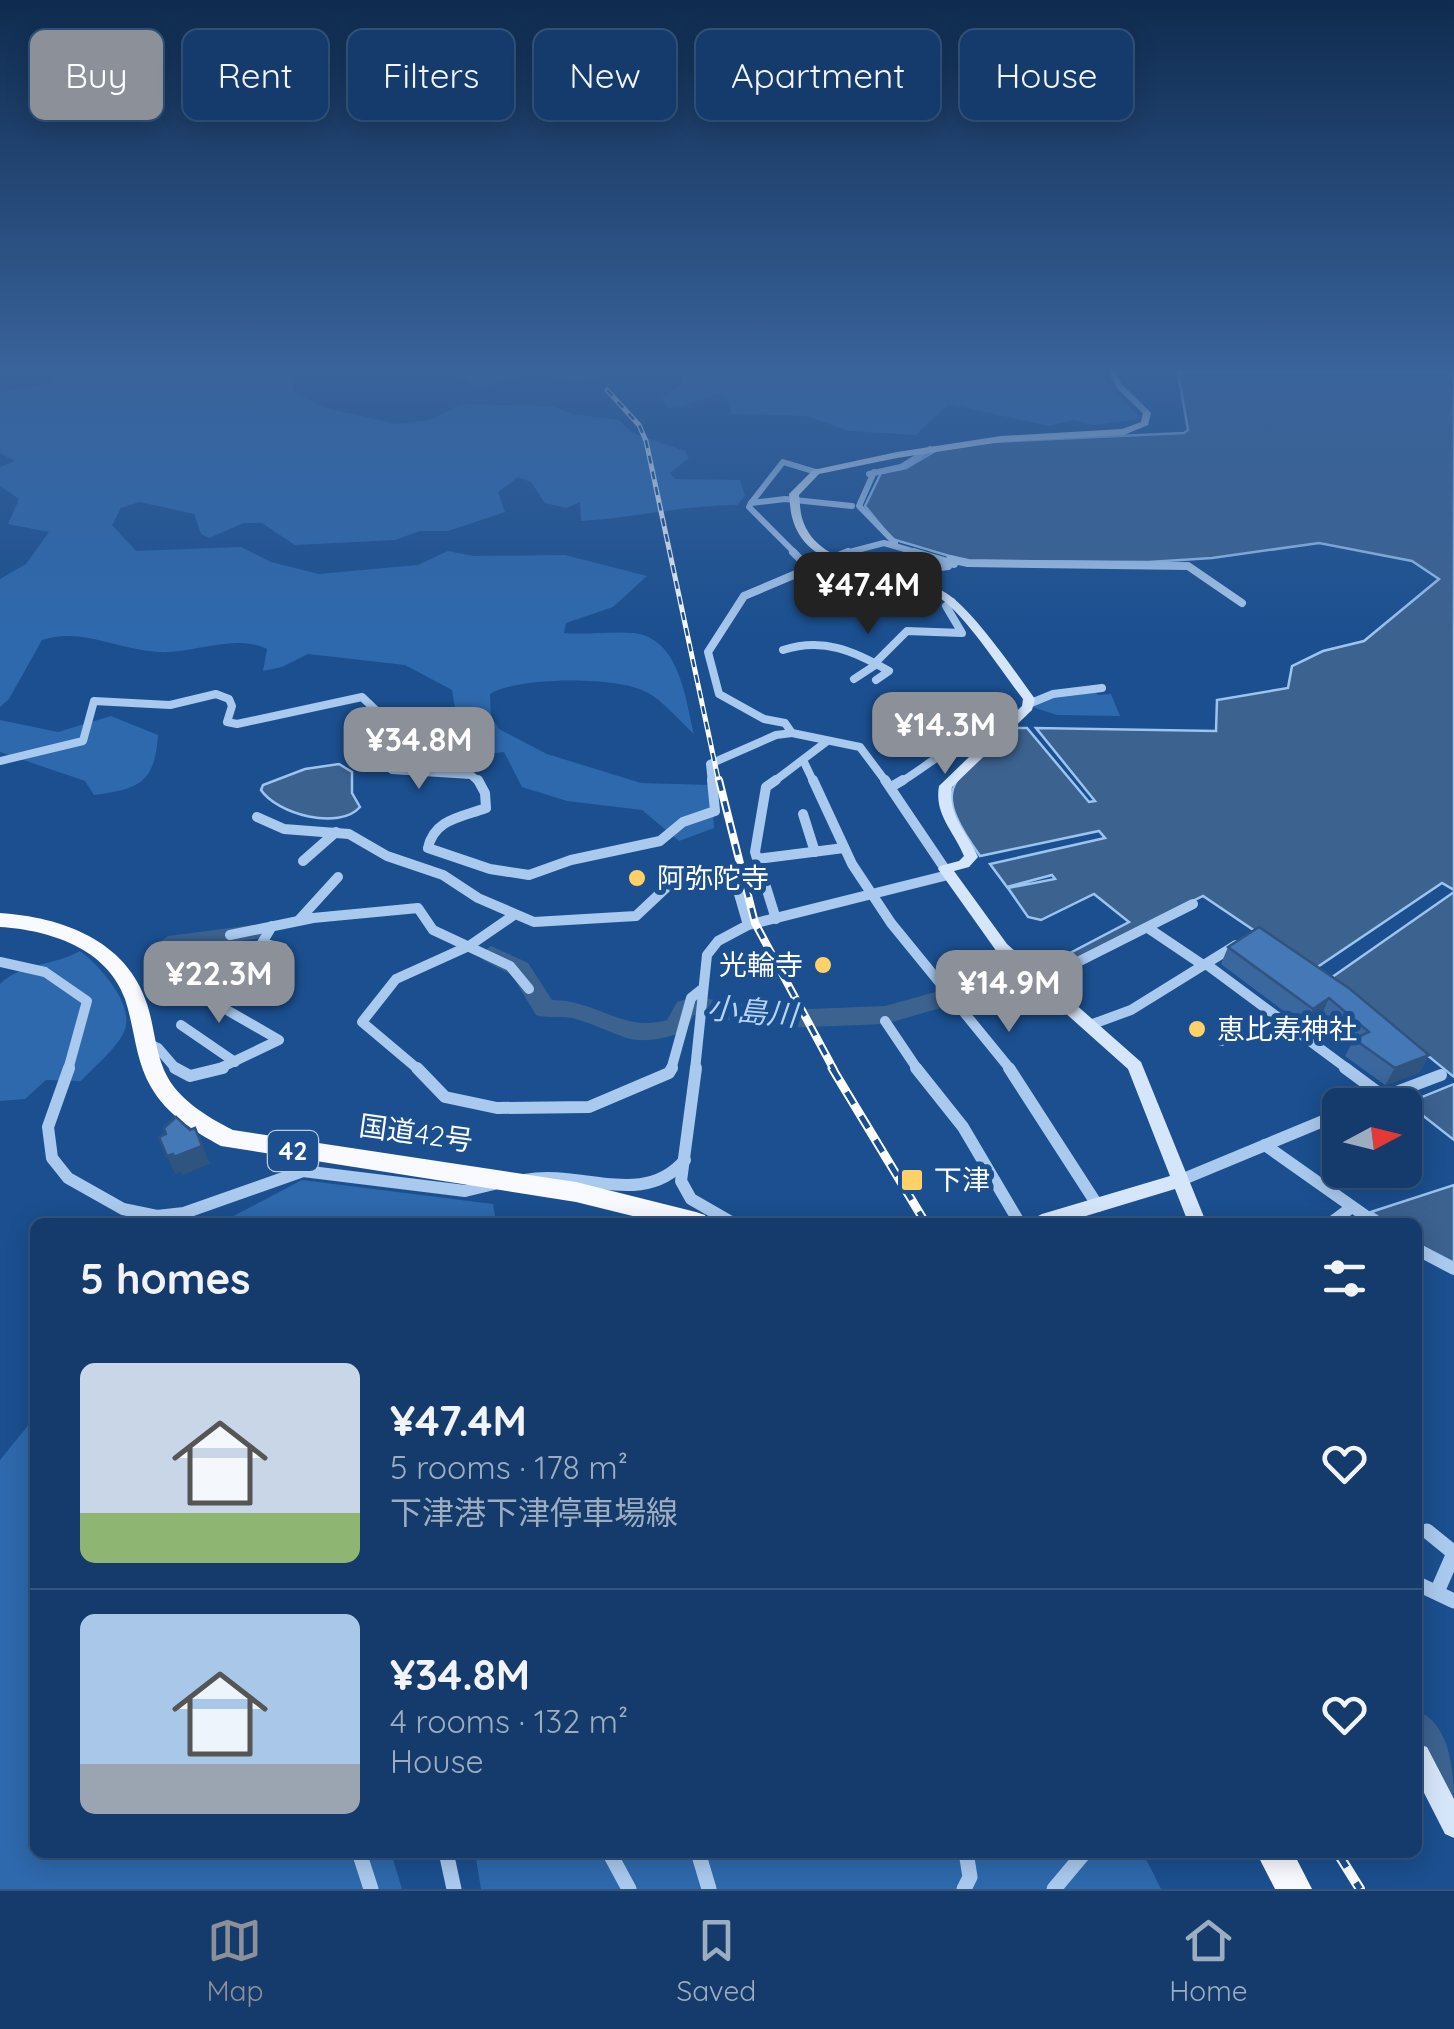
<!DOCTYPE html>
<html lang="en">
<head>
<meta charset="utf-8">
<style>
  body { margin:0; font-family:Quicksand,"Noto Sans JP",sans-serif; background:#214673; color:#f1f3f6; height:100vh; display:flex; flex-direction:column; font-size:38px; white-space:nowrap }
  * { box-sizing:border-box; margin:0 }
  p { font-size:32px; color:#9dadc1 }
  .icon { flex:none; width:55px; height:55px; fill:none; stroke:currentColor; stroke-width:2; stroke-linecap:round; stroke-linejoin:round }
  .map { position:relative; flex:1; overflow:hidden }
  .drawer { position:absolute; left:30px; top:1218px; width:1392px; height:640px; display:flex; flex-direction:column; background:#143b6b; border-radius:15px; box-shadow:0 5px 25px #0003,0 0 0 2px #33557e }
  .drawer>* { flex:none }
  .hud { position:absolute; left:30px; top:30px; width:1395px; height:90px; display:flex; gap:20px }
  .needle { width:65px; rotate:83deg }
  .controls { position:absolute; left:1322px; top:1088px; display:grid; gap:20px }
  .controls a { display:grid; place-items:center; width:100px; height:100px; border-radius:15px; background:#143b6b; box-shadow:0 5px 25px #0003,0 0 0 2px #33557e; font-size:50px }
  .price { position:absolute; translate:-50% -85px; padding:0 22px; border-radius:20px; background:#8c9099; color:#fff; font-size:32px; line-height:65px; filter:drop-shadow(0 2px 5px #0008) }
  .price::after { content:''; position:absolute; left:50%; top:60px; width:30px; height:22px; margin-left:-15px; background:inherit; clip-path:polygon(0 0,100% 0,50% 100%) }
  .price.on { background:#222; color:#fff }
  ul { padding:0; list-style:none }
  li { display:flex; align-items:center; gap:30px; height:250px; padding:0 50px }
  li+li { border-top:2px solid #33557e }
  li span { display:grid; place-items:center; flex:none; width:280px; height:200px; border-radius:15px; color:#555 }
  li>.icon { margin-inline-start:auto }
  span .icon { width:120px; height:120px; fill:#fffc; stroke-width:1 }
  li b { font-size:42px }
  h2 { display:flex; justify-content:space-between; align-items:center; height:120px; padding:0 50px; font-size:42px }
  .chip { padding:0 35px; border-radius:15px; background:#143b6b; box-shadow:0 5px 25px #0003,0 0 0 2px #33557e; font-size:35px; line-height:90px }
  .chip.on { background:#8c9099; color:#fff }
  .dock { display:flex; justify-content:space-around; align-items:center; height:140px; border-top:2px solid #33557e; background:#143b6b; font-size:28px; color:#9dadc1 }
  .dock a { display:grid; justify-items:center; gap:5px }
  .dock .on { color:#8c9099 }
  .map>svg:first-child { display:block }
  .green { fill:#2e69ad }
  .water { fill:#3c6290; stroke:#9cc4f0; stroke-width:2.5 }
  .lines { fill:none; stroke-linecap:round; stroke-linejoin:round }
  .river { fill:#3c6290; fill-rule:evenodd }
  .minor-far4 { stroke:#a9c9ee; stroke-width:6 }
  .minor-far3 { stroke:#a9c9ee; stroke-width:8 }
  .minor-far2 { stroke:#a9c9ee; stroke-width:10 }
  .minor-far1 { stroke:#a9c9ee; stroke-width:12 }
  .minor { stroke:#a9c9ee; stroke-width:15 }
  .secondary { fill:#d6e6fa; fill-rule:evenodd }
  .trunk { fill:#f8faff; fill-rule:evenodd }
  .rail-far3-casing { stroke:#fff; stroke-width:5 }
  .rail-far2-casing { stroke:#fff; stroke-width:8 }
  .rail-far1-casing { stroke:#fff; stroke-width:9 }
  .rail-casing { stroke:#fff; stroke-width:10 }
  .rail-far3 { stroke:#1b4f8f; stroke-width:2.5; stroke-dasharray:8; stroke-linecap:butt }
  .rail-far2 { stroke:#1b4f8f; stroke-width:4; stroke-dasharray:11; stroke-linecap:butt }
  .rail-far1 { stroke:#1b4f8f; stroke-width:5; stroke-dasharray:14; stroke-linecap:butt }
  .rail { stroke:#1b4f8f; stroke-width:6; stroke-dasharray:18; stroke-linecap:butt }
  .wall { fill:#3a679d }
  .shaded-wall { fill:#305480 }
  .building { fill:#4478b7; stroke:#305480; stroke-width:2.5 }
  .poi-dot { fill:#ffd166; stroke:#1b4f8f; stroke-width:4 }
  .labels { text-anchor:middle; stroke-width:10; stroke-linejoin:round; paint-order:stroke }
  .shield { fill:#1b4f8f; stroke:#bbcadd; stroke-width:2.5 }
  .shield-label { font-size:25px; font-weight:bold; fill:#fff }
  .poi-label { font-size:28px; fill:#fff; stroke:#1b4f8f; text-anchor:start }
  .street-label { font-size:28px; fill:#fff; stroke:#1b4f8f }
  .water-label { font-size:30px; font-style:italic; fill:#b5d3f5; stroke:#1b4f8f }
</style>
</head>
<body>
<div class="map">
<svg width="1454" height="1889" viewBox="0 0 1454 1889">
  <rect width="100%" height="100%" fill="#1b4f8f"/>
  <g class="green">
    <path d="M49,372H274L295,380L293,391L322,407L397,424L430,420L461,404L552,406L572,414L619,420L633,433L685,451L689,458L670,473L675,479L740,480L745,496L737,505C684,505 634,518 581,521L580,502L566,508L545,503L531,482L518,477L498,492L505,512L448,531H420L395,540L295,545L262,523H244L209,538L201,534L194,514L140,502L121,508L112,525L136,551L241,547L271,562L319,574L418,565L448,551L474,556L565,555L647,576L613,607L566,623L564,633C587,635 611,631 634,633C680,639 685,698 694,734C679,721 663,700 646,692C616,676 517,677 490,694L491,716L499,729L547,754L641,783L711,785L714,828L679,841L642,810L567,801L522,787L504,752L445,760L428,757L429,719L455,708L452,690L405,665L308,654L282,667L263,671L267,649C234,633 194,654 158,652C119,650 81,627 42,640L9,699L0,707V579L26,564L49,532L8,524L19,499L0,486V467L15,461L0,453V393L55,382Z"/>
    <polygon points="454,372 622,372 575,382 543,374 523,376 477,389"/>
    <path d="M683,372H1097L1141,419L1094,425L1074,420L1049,426L948,404L916,435L849,431L807,416L731,414L730,402L720,394C700,397 688,408 669,408L662,398L681,384Z"/>
    <polygon points="1094,690 1098,695 1111,694 1120,716 1057,715 1032,707 1041,700"/>
    <path d="M111,716L158,735C155,784 138,789 94,795L85,781L0,752V720L58,732Z"/>
    <path d="M80,951C99,965 136,1005 124,1032C116,1049 94,1067 81,1081L46,1080L25,1099L0,1101V984C21,963 54,966 80,951Z"/>
    <polygon points="302,1180 493,1204 496,1222 222,1222"/>
    <polygon points="35,1417 35,1852 391,1853 402,1889 0,1889 0,1460"/>
    <polygon points="475,1853 1143,1853 1161,1889 481,1889"/>
  </g>
  <g class="water">
    <path d="M1178,372H1454V890L1442,883L1313,970L1203,896L1038,978L1032,973L1129,922L1094,894L1041,920L1028,917L1008,888L1055,879L1052,875L1007,887L990,864L1105,838L1099,831L980,856C926,781 956,781 1015,728H1027L1089,802L1095,801L1036,728L1216,731L1217,700L1288,688L1292,666L1323,651L1364,641L1439,579L1412,561L1319,543L1212,558L1149,562L966,561L892,539L865,506L881,473L906,468L937,450L991,442L1184,433L1188,430Z"/>
    <path d="M339,764L352,772V793L360,807C339,831 277,814 261,790L263,785L305,769Z"/>
    <polygon points="1454,892 1454,1077 1367,1006 1328,980"/>
    <polygon points="1454,1084 1454,1140 1407,1103"/>
    <polygon points="1454,1185 1454,1263 1418,1244 1418,1222 1386,1222 1371,1212"/>
  </g>
  <g class="lines">
    <g class="river">
      <polygon points="253,925 264,933 261,938 168,952 157,944 168,936"/>
      <path d="M491,946L528,963L552,1000C597,1000 623,1033 667,1020L677,1002L694,997L784,1010L885,1006L1054,959L1065,967L1062,973L885,1024L784,1028L694,1015L684,1032C627,1050 628,1035 576,1019C563,1015 549,1019 536,1015L512,975L483,960L480,954Z"/>
      <path d="M1418,1711C1454,1727 1454,1780 1454,1816L1441,1810L1418,1766Z"/>
    </g>
    <g class="minor-far4">
      <polyline points="1112,372 1119,386 1147,413"/>
      <polyline points="816,472 783,462 751,503 785,499 852,506"/>
      <polyline points="874,472 859,506 895,543"/>
      <polyline points="869,474 901,467 930,449"/>
      <polyline points="751,503 749,507 796,554"/>
      <polyline points="842,554 884,543 922,554"/>
    </g>
    <g class="minor-far3">
      <polyline points="793,552 809,568"/>
      <polyline points="848,552 744,596 708,652 719,694 764,719 785,723 792,733 860,747 887,783"/>
      <polyline points="914,552 954,564"/>
      <polyline points="950,559 968,563 1188,566 1242,603"/>
      <polyline points="918,583 926,569 948,566"/>
      <path d="M783,650C823,637 854,651 889,671L876,680"/>
      <polyline points="875,663 907,631 962,633 946,606 952,602"/>
      <polyline points="854,679 877,664"/>
      <polyline points="1031,703 1053,694 1102,688"/>
      <polyline points="0,761 83,741 94,701 170,705 216,694 229,699 232,706 227,722 237,724 362,697 385,719 421,727 423,733 398,749 392,770 471,775 480,783"/>
      <polyline points="804,762 814,783"/>
      <polyline points="712,783 710,764 776,735 792,733"/>
      <polyline points="772,783 826,742"/>
      <path d="M899,783C930,765 961,733 999,735"/>
    </g>
    <g class="minor-far2">
      <path d="M478,780L485,793L486,808C462,817 434,819 428,848L490,869L529,875L571,860L660,841L683,822L715,811L712,780"/>
      <polyline points="813,780 852,864 891,923 1011,1070"/>
      <polyline points="885,780 945,869"/>
      <polyline points="891,787 903,780"/>
      <polyline points="803,814 815,852"/>
      <polyline points="257,817 284,829 349,834 387,856 443,875 478,898 534,922 636,916 669,885 731,866 748,925"/>
      <polyline points="757,859 844,848"/>
      <polyline points="303,861 336,832"/>
      <polyline points="776,919 755,852 766,787 776,780"/>
      <polyline points="298,921 338,877"/>
      <polyline points="1148,928 1203,965"/>
      <polyline points="230,935 313,918 418,908 433,930 510,966 529,989"/>
      <polyline points="0,962 45,972 87,1001 68,1070"/>
      <polyline points="1206,964 1349,1070"/>
      <polyline points="1038,982 1193,904"/>
      <polyline points="253,992 283,948 262,943 272,926"/>
      <polyline points="885,1021 918,1070"/>
      <polyline points="181,1025 235,1062"/>
      <polyline points="1090,1025 1131,1010 1236,945"/>
      <polyline points="1221,1041 1281,1018"/>
      <polyline points="147,1043 158,1048 177,1070"/>
      <polyline points="216,1070 279,1040 220,1006"/>
      <polyline points="419,1070 362,1022 396,979 469,946 514,915"/>
      <polyline points="671,1070 691,998 701,990"/>
      <polyline points="695,1070 707,955 718,941 748,925 948,875"/>
    </g>
    <g class="minor-far1">
      <polyline points="69,1068 48,1127 52,1158 68,1178 123,1209 157,1216 184,1213 303,1171 465,1191 494,1184"/>
      <polyline points="175,1068 190,1076 223,1068"/>
      <polyline points="417,1068 445,1097 497,1108 589,1107 669,1073 672,1068"/>
      <polyline points="696,1068 681,1181 691,1199 731,1222"/>
      <polyline points="916,1068 963,1127 1019,1222"/>
      <polyline points="1009,1068 1098,1206"/>
      <polyline points="1345,1068 1383,1096"/>
      <polyline points="1362,1105 1441,1075"/>
      <polyline points="1265,1145 1374,1222"/>
      <path d="M525,1180C582,1169 643,1209 685,1160"/>
      <polyline points="1181,1180 1340,1114"/>
      <polyline points="1332,1222 1352,1207"/>
      <polyline points="1418,1250 1454,1269"/>
    </g>
    <g class="minor">
      <polyline points="1427,1531 1454,1553 1437,1592"/>
      <polyline points="1418,1584 1454,1601"/>
      <polyline points="359,1852 371,1889"/>
      <polyline points="446,1852 454,1889"/>
      <polyline points="609,1852 629,1889"/>
      <polyline points="698,1852 709,1889"/>
      <polyline points="964,1889 970,1877 966,1852"/>
      <polyline points="1054,1889 1085,1852"/>
    </g>
    <g class="secondary">
      <path d="M1147,410L1151,413L1148,425L1124,435L1001,442L897,458L819,474L799,495C800,502 800,511 802,518C818,574 905,565 946,593C973,610 1015,671 1035,699L1032,710L952,787C947,815 968,833 978,857L969,867L954,871L1007,944L1141,1062L1206,1222H1188L1175,1189L1066,1222H1033L1036,1217L1042,1214L1170,1176L1128,1069L997,952L938,869L940,866L959,861L964,856C954,831 934,815 939,786L1022,706L1023,699C1001,671 968,618 940,598C897,568 807,579 792,517C790,510 790,501 789,494L813,470L897,452L1001,436L1122,429L1141,422L1143,413Z"/>
      <polygon points="1418,1744 1427,1747 1454,1799 1454,1838 1445,1834 1418,1781"/>
    </g>
    <g class="trunk">
      <path d="M0,913C61,917 127,940 147,1004C155,1028 155,1055 168,1078C182,1102 209,1118 233,1130L576,1182L696,1212L705,1215L708,1222H657L576,1202L221,1146C194,1131 167,1115 151,1087C135,1060 135,1029 125,999C107,948 49,930 0,927Z"/>
      <polygon points="1256,1852 1293,1852 1312,1889 1275,1889"/>
    </g>
    <defs>
      <polyline id="rail-far3" points="607,390 639,425 646,441 719,783"/>
      <polyline id="rail-far2" points="719,780 755,923 834,1070"/>
      <polyline id="rail-far1" points="832,1068 925,1222"/>
      <polyline id="rail" points="1337,1852 1360,1889"/>
    </defs>
    <use href="#rail-far3" class="rail-far3-casing"/>
    <use href="#rail-far2" class="rail-far2-casing"/>
    <use href="#rail-far1" class="rail-far1-casing"/>
    <use href="#rail" class="rail-casing"/>
    <use href="#rail-far3" class="rail-far3"/>
    <use href="#rail-far2" class="rail-far2"/>
    <use href="#rail-far1" class="rail-far1"/>
    <use href="#rail" class="rail"/>
  </g>
  <polygon class="wall" points="1259,927 1429,1055 1419,1073 1385,1085 1345,1056 1352,1043 1321,1016 1305,1027 1221,964 1228,947"/>
  <g class="shaded-wall">
    <polygon points="1329,998 1321,1016 1305,1027 1313,1009"/>
    <polygon points="1429,1055 1419,1073 1385,1085 1395,1068"/>
    <polygon points="195,1128 210,1164 183,1175 181,1172 175,1174 167,1156 173,1154"/>
  </g>
  <g class="building">
    <polygon points="1259,927 1350,989 1429,1055 1395,1068 1354,1039 1369,1032 1329,998 1313,1009 1228,947"/>
    <polygon points="176,1117 190,1130 195,1128 202,1146 174,1157 173,1154 167,1156 159,1137 166,1134 164,1128"/>
  </g>
  <linearGradient id="sky" x2="0" y2="1"><stop stop-color="#0f2b4f"/><stop offset="0.58" stop-color="#39639b"/><stop offset="1" stop-color="#39639b" stop-opacity="0"/></linearGradient>
  <rect width="1454" height="637" fill="url(#sky)"/>
  <g class="poi-dot">
    <circle cx="637" cy="878" r="10"/>
    <circle cx="823" cy="965" r="10"/>
    <circle cx="1197" cy="1029" r="10"/>
    <rect x="900" y="1168" width="24" height="24" rx="5"/>
  </g>
  <g class="labels">
    <rect class="shield" x="268" y="1131" width="50" height="40" rx="8"/>
    <g class="shield-label">
      <text x="293" y="1160">42</text>
    </g>
    <g class="poi-label">
      <text x="657" y="888">阿弥陀寺</text>
      <text x="803" y="975" text-anchor="end">光輪寺</text>
      <text x="1217" y="1039">恵比寿神社</text>
      <text x="934" y="1190">下津</text>
    </g>
    <g class="street-label">
      <text transform="translate(416 1133) rotate(8)" y="10">国道42号</text>
    </g>
    <g class="water-label">
      <text transform="translate(752 1012) rotate(5)" y="10">小島川</text>
    </g>
  </g>
</svg>
<div class="controls">
<a><svg class="needle" viewBox="-14 -14 28 28"><path d="M0-13l5 13h-10z" fill="#e53935"/><path d="M0 13l5-13h-10z" fill="#9dadc1"/></svg></a>
</div>
<b class="price on" style="left:868px;top:637px">¥47.4M</b>
<b class="price" style="left:945px;top:777px">¥14.3M</b>
<b class="price" style="left:419px;top:792px">¥34.8M</b>
<b class="price" style="left:219px;top:1026px">¥22.3M</b>
<b class="price" style="left:1009px;top:1035px">¥14.9M</b>
<div class="hud">
<a class="chip on">Buy</a>
<a class="chip">Rent</a>
<a class="chip">Filters</a>
<a class="chip">New</a>
<a class="chip">Apartment</a>
<a class="chip">House</a>
</div>
<section class="drawer">
<h2>5 homes<svg class="icon" aria-label="filters" viewBox="0 0 24 24"><path d="M4 7h16M4 17h16"/><circle cx="9" cy="7" r="2"/><circle cx="15" cy="17" r="2"/></svg></h2>
<ul>
<li><span style="background:linear-gradient(#c9d6e8 75%,#8fb573 0)"><svg class="icon" aria-label="home" viewBox="0 0 24 24"><path d="M3 11l9-7 9 7M6 9v11h12V9"/></svg></span><div><b>¥47.4M</b><p>5 rooms · 178 m²</p><p>下津港下津停車場線</p></div><svg class="icon" aria-label="heart" viewBox="0 0 24 24"><path d="M12 20l-8-8c-3-5 5-10 8-4 3-6 11-1 8 4z"/></svg></li>
<li><span style="background:linear-gradient(#a9c7e8 75%,#9aa5b1 0)"><svg class="icon" aria-label="home" viewBox="0 0 24 24"><path d="M3 11l9-7 9 7M6 9v11h12V9"/></svg></span><div><b>¥34.8M</b><p>4 rooms · 132 m²</p><p>House</p></div><svg class="icon" aria-label="heart" viewBox="0 0 24 24"><path d="M12 20l-8-8c-3-5 5-10 8-4 3-6 11-1 8 4z"/></svg></li>
</ul>
</section>
</div>
<nav class="dock">
<a class="on"><svg class="icon" aria-label="map" viewBox="0 0 24 24"><path d="M3 6l6-2 6 2 6-2v14l-6 2-6-2-6 2zM9 4v14M15 6v14"/></svg>Map</a>
<a><svg class="icon" aria-label="saved" viewBox="0 0 24 24"><path d="M7 4h10v16l-5-4-5 4z"/></svg>Saved</a>
<a><svg class="icon" aria-label="home" viewBox="0 0 24 24"><path d="M3 11l9-7 9 7M6 9v11h12V9"/></svg>Home</a>
</nav>
</body>
</html>
